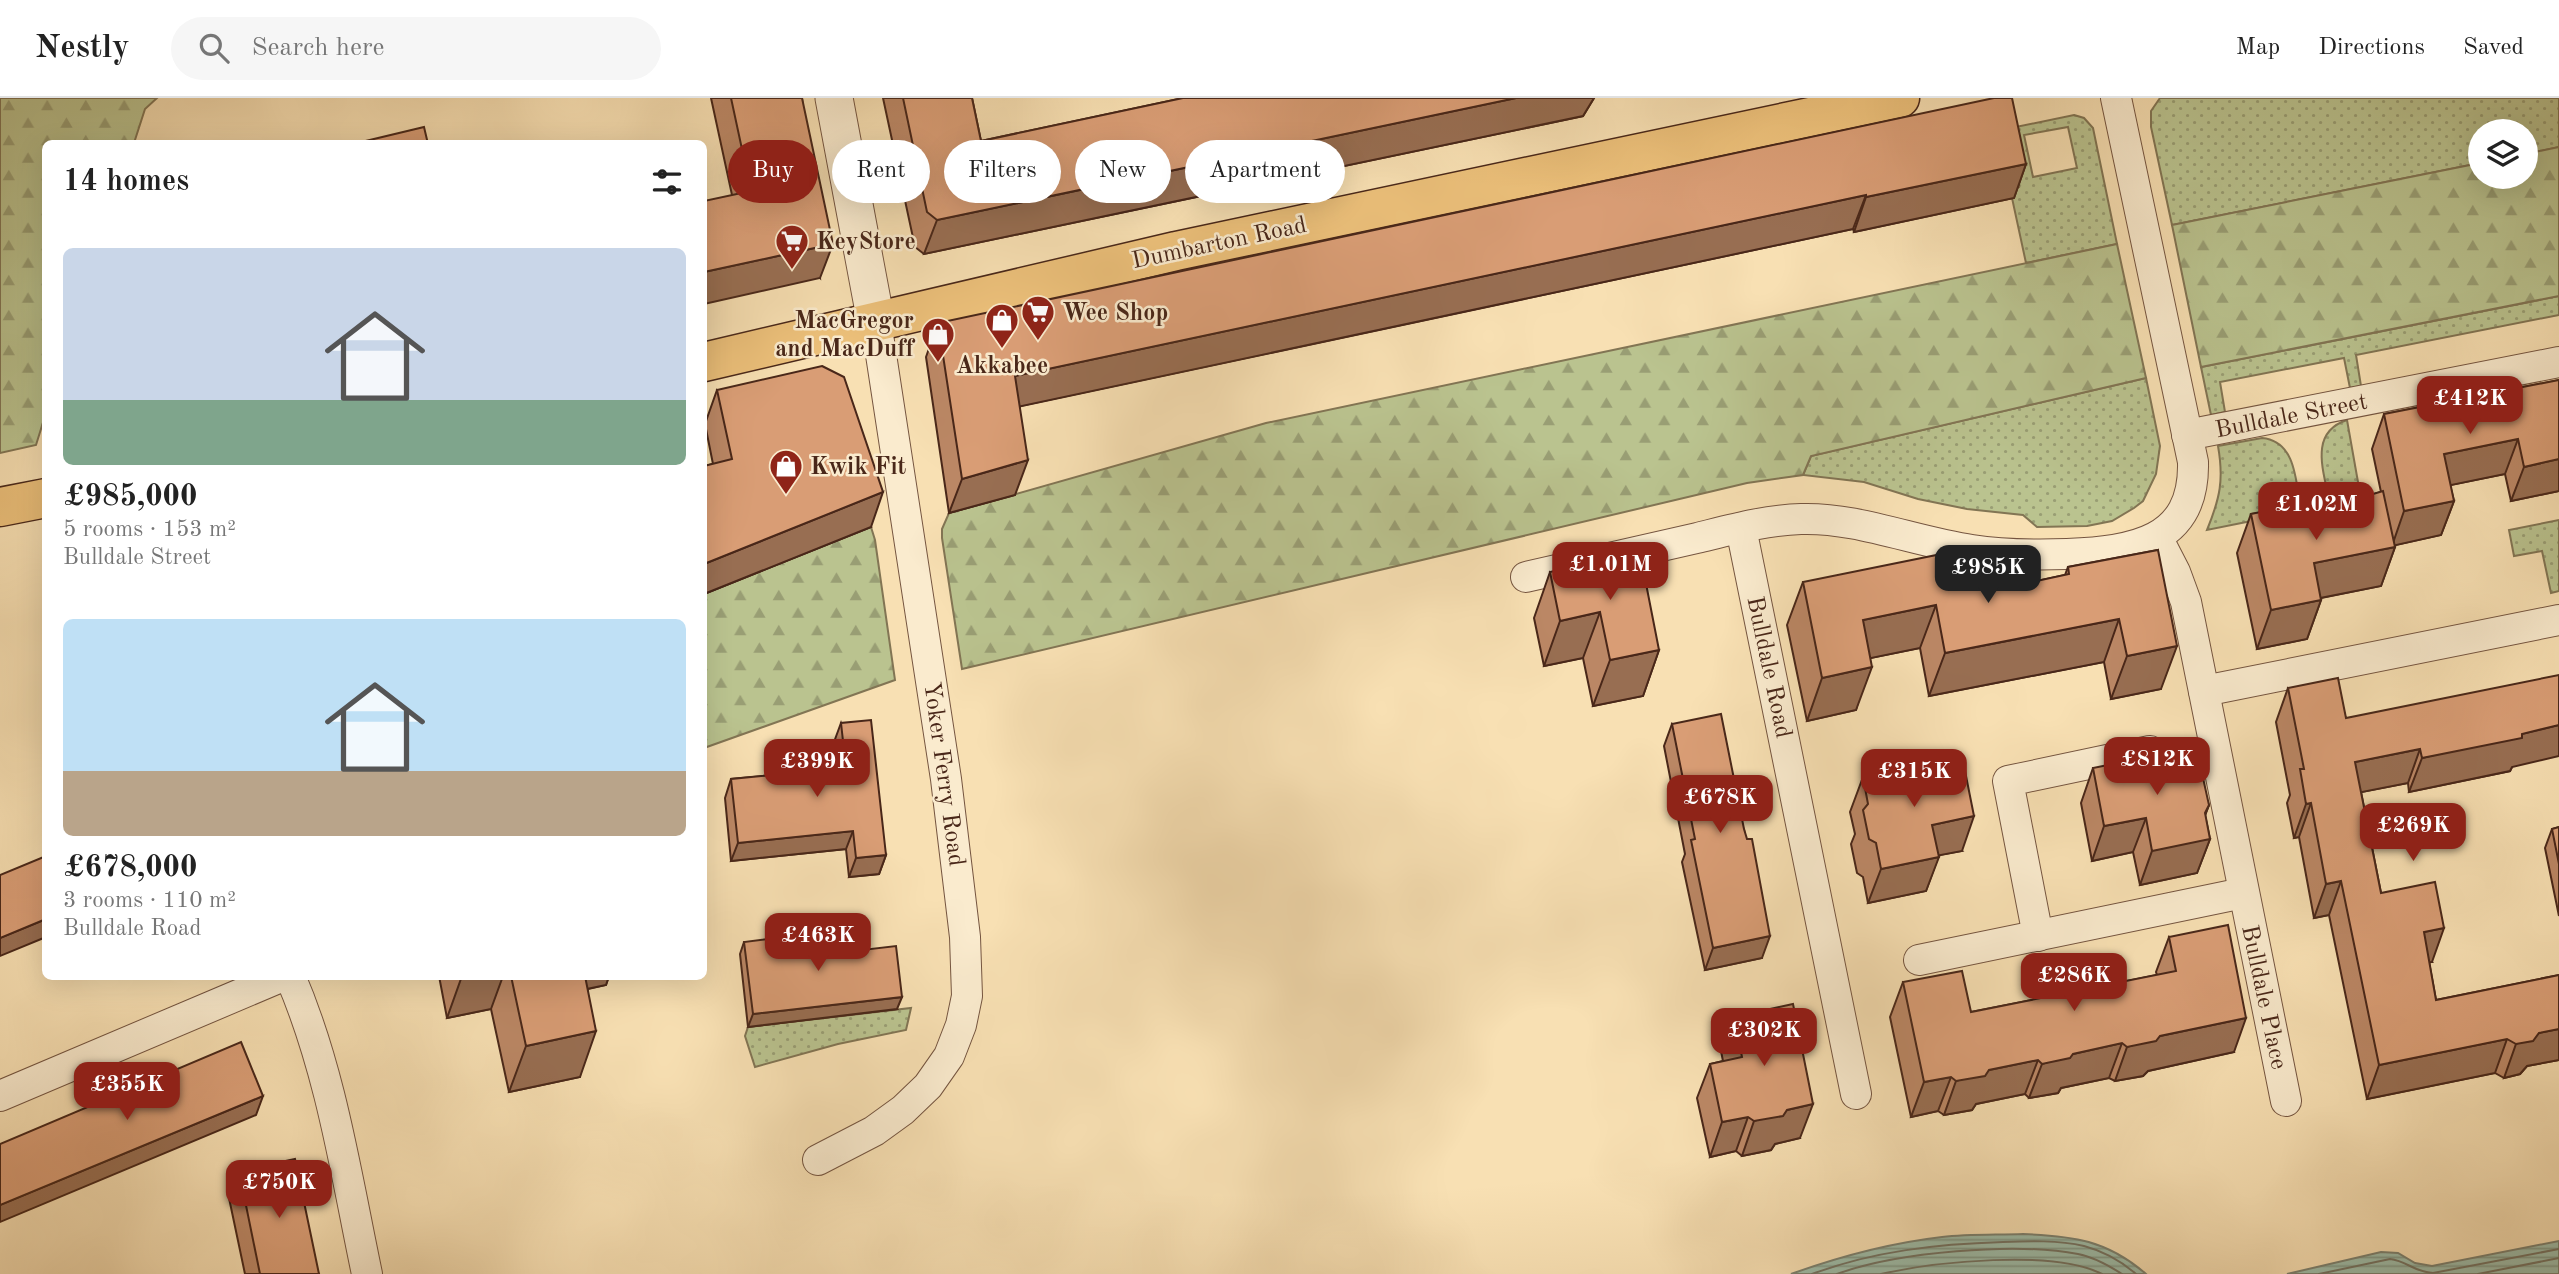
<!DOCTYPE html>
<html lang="en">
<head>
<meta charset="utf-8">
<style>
  body { margin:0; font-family:"Old Standard TT",serif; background:#f6f6f6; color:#222; height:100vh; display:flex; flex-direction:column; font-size:26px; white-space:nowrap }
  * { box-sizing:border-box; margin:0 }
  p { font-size:23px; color:#767676 }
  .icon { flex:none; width:38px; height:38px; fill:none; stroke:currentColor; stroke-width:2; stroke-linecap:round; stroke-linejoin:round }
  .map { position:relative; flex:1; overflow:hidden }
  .details { position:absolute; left:42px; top:42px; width:665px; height:840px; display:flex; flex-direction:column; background:#fff; border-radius:10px; box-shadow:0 7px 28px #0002 }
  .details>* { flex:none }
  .guide { position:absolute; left:728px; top:42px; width:665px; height:63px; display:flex; gap:14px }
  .controls { position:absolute; left:2468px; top:21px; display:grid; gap:14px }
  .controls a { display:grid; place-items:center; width:70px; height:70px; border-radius:50%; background:#fff; box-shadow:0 7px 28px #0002; font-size:35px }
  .price { position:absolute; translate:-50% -60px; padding:0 16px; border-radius:14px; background:#8f2418; color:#fff; font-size:23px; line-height:46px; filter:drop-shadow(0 2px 4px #0008) }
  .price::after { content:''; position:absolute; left:50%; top:42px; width:21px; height:16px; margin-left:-10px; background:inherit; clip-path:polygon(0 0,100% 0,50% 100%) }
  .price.selected { background:#222; color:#fff }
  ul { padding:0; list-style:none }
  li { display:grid; align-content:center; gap:14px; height:371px; padding:0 21px }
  li span { display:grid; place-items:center; height:217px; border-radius:10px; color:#555 }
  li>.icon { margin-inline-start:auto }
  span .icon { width:126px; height:126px; fill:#fffc; stroke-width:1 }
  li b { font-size:30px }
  h2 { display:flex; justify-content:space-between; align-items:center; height:84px; padding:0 21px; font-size:30px }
  .pill { padding:0 24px; border-radius:32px; background:#fff; box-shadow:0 7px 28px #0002; font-size:24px; line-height:63px }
  .pill.selected { background:#8f2418; color:#fff }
  header { display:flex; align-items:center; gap:42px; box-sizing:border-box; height:98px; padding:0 35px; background:#fff; border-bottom:2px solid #e0e0e0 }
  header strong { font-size:33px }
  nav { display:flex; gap:38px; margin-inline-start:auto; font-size:24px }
  .search { width:490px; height:63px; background:#f6f6f6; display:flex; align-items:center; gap:18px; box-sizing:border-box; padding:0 24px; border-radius:38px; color:#767676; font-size:26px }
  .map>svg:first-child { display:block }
  .grass { fill:url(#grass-dots); stroke:#827554; stroke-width:2; fill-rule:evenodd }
  .forest { fill:url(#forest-firs); stroke:#827554; stroke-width:2 }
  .water { fill:url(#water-rules); stroke:#7b8170; stroke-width:2 }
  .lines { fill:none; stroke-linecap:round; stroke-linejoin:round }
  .shore { stroke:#737262; stroke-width:2 }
  .minor-casing { stroke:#755540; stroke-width:32 }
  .tertiary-casing { stroke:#755540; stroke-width:39 }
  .primary-casing { stroke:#492719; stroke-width:41 }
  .minor { stroke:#faebce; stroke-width:30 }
  .tertiary { stroke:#faebce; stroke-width:37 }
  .primary { stroke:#ecc07a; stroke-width:38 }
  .wall { fill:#bb8765; stroke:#492719; stroke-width:2 }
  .shaded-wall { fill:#986e52; stroke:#492719; stroke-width:2 }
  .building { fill:#d99d75; stroke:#492719; stroke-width:2 }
  .labels { text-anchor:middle; stroke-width:5; stroke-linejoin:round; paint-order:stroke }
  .poi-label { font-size:24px; font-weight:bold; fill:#492719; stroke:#faebce; text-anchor:start }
  .street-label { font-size:24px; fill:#492719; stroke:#faebce }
</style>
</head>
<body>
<header>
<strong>Nestly</strong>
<div class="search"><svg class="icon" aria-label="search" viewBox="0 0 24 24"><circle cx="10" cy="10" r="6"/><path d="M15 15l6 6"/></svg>Search here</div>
<nav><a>Map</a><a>Directions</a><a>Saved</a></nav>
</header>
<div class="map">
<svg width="2559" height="1176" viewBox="0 0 2559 1176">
  <defs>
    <pattern id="grass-dots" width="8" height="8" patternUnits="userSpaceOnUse" patternTransform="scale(1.75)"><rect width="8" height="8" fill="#bac38f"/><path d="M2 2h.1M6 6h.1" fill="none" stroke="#999e74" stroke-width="1.8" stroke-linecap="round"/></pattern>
    <pattern id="forest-firs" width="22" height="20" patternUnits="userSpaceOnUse" patternTransform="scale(1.75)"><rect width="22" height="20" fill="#bac38f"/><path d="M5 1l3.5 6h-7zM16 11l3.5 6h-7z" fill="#999e74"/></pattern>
    <pattern id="water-rules" width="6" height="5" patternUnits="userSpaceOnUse" patternTransform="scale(1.75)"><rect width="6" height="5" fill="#9dbdaa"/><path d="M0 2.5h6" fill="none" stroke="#829a8a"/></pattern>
  </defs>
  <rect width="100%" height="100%" fill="#f8e0b3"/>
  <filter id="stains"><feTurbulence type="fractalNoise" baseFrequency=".00286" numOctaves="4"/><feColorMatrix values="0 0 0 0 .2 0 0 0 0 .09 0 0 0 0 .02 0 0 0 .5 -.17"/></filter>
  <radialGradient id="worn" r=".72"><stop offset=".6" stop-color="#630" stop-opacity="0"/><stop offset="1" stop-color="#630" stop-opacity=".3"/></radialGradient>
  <g class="grass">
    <polygon points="2160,0 2559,0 2559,49 2525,56 2525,33 2480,33 2480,65 2172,127 2151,29 2151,13"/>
    <path d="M2074,17L2084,20L2093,30L2117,146L2026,165L2012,100V91L2019,89L2006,31ZM2068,29L2077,70L2033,79L2024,37Z"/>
    <polygon points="2559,198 2559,217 2356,257 2361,288 2350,290 2344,260 2220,284 2225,314 2211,317 2201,269"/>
    <polygon points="2146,280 2160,348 2156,376 2143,403 2134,410 2112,423 2087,428 2037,429 2023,417 1967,411 1918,401 1864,384 1803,377 1811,358"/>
    <path d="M2347,322L2361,401L2330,407C2325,376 2307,335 2347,322Z"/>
    <path d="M2262,340C2297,343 2296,386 2301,413L2207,432C2220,400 2224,382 2218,348Z"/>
    <polygon points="2559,422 2559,493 2551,495 2542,453 2514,458 2509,432"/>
    <polygon points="911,910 906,932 838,946 755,969 745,938 748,929"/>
  </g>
  <g class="forest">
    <polygon points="0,0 157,0 145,11 134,45 46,46 45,318 36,347 0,355"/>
    <polygon points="2559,49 2559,198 2201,269 2172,127 2480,65 2480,79 2525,79 2525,56"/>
    <polygon points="2117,146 2146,280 1811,358 1803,377 1747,385 962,571 942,440 942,431 949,415 1266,325"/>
    <polygon points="871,429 875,442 895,582 704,650 704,496"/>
  </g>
  <g class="water">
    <path d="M2023,1136C2073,1138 2107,1142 2146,1176H1791C1841,1158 1890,1145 1942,1139C1968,1136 1996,1137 2023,1136Z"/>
    <polygon points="2559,1143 2559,1176 2287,1176 2381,1154 2398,1155 2415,1165 2432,1168"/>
  </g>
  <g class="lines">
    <g class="shore">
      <path d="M1812,1176C1874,1153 1937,1146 2003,1144C2029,1143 2058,1142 2084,1148C2103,1153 2121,1163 2136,1176"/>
      <path d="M1837,1176C1897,1154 2015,1144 2078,1156C2094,1159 2108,1167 2122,1176"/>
      <path d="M1881,1176C1934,1164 2053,1151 2102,1176"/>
      <path d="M2319,1176L2390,1161C2407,1163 2414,1174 2433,1175L2559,1151"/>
      <polyline points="2478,1176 2559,1160"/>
    </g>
    <defs>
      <g id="minor">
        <polyline points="2187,337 2559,264"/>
        <polyline points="1741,430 1856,996"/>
        <polyline points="2157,439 2175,474 2186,504 2286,1003"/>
        <path d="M1526,479C1583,466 1640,453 1697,440C1730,432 1766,422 1801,421C1856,419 1916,444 1972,452C2003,457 2035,457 2067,456C2132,453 2195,445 2193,364L2116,0"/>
        <polyline points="2204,593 2559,522"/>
        <polyline points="2038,838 2008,683 2150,653"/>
        <polyline points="1919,862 2243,795"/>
        <path d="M290,878C331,973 346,1076 367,1176"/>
        <polyline points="0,998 283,878"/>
        <polyline points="818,1062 874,1033 903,1012 928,988 949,958 961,927 967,898 965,839 946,681 876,224"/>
      </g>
      <polyline id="tertiary" points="834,0 876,224"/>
      <g id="primary">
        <polyline points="704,264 1176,153 1900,0"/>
        <polyline points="0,409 46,400"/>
      </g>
    </defs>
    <use href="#minor" class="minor-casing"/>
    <use href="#tertiary" class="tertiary-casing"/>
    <use href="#primary" class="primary-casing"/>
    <use href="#minor" class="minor"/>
    <use href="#tertiary" class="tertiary"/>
    <use href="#primary" class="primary"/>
  </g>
  <g class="wall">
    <polygon points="711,0 802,0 820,180 732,97"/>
    <polygon points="883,0 972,0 981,43 1183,0 1594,0 1583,18 924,156 915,149"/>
    <polygon points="2026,66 2014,100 1854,134 1853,131 1020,308 1015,397 949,415 926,259 938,225"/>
    <polygon points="2559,282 2559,393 2511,403 2505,376 2450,387 2454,403 2441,437 2395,447 2395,449 2381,488 2321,500 2321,502 2307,541 2257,551 2237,455 2251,416 2343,405 2381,394 2372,351 2384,316"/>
    <polygon points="717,292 871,429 704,496 704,368 713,366 705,326"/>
    <polygon points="2158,452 2161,591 2111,601 2104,564 1929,598 1920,550 1870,560 1856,612 1807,623 1787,527 1803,484 1985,494 2065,477 2068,469"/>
    <polygon points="1550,474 1659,552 1643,598 1593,608 1583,560 1544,568 1534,520"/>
    <polygon points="2288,590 2346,620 2512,669 2510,673 2409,694 2408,685 2361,694 2381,795 2432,864 2429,864 2436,902 2559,877 2559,962 2527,968 2520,976 2504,980 2495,975 2367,1001 2329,817 2314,820 2299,739 2294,740 2287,705 2290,697 2276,624"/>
    <polygon points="841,625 886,757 879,776 849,779 846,751 731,763 725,700 731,681 837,671 834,644"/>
    <polygon points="1672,626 1744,731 1762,860 1705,872 1682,764 1685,756 1664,648"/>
    <polygon points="2093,670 2197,675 2209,707 2205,717 2210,741 2197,775 2140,787 2133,754 2092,763 2081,705"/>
    <polygon points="1863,679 1962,753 1939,757 1926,793 1868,805 1863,779 1857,775 1851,746 1855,736 1850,714"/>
    <polygon points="2559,729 2559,818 2545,750 2552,731"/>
    <polygon points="2169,839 2234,954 2148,973 2143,978 2115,983 2109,980 2061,990 2058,995 2029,1000 2025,996 1976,1006 1972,1012 1944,1017 1938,1013 1911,1019 1890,919 1903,884 1971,914 2157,877 2156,874"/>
    <polygon points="744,844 837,855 897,911 748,929 740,856"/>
    <polygon points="439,878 609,878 606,887 588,891 580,979 509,994 491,911 447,920"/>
    <polygon points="1734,919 1800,1040 1775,1046 1771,1052 1742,1058 1736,1053 1710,1059 1697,1000 1710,966 1723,963 1721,953"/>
    <polygon points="239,1073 319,1176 245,1176 229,1100"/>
  </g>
  <g class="shaded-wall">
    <polygon points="1516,0 1594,0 1583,18 924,156 937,122"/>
    <polygon points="2026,66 2014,100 1854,134 1866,99"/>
    <polygon points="1866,97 1853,131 1003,312 1015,278"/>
    <polygon points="833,146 820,180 704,206 704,174"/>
    <polygon points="2518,341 2505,376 2432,391 2444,356"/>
    <polygon points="2559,361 2559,393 2511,403 2524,369"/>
    <polygon points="1028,362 1015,397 949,415 962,381"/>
    <polygon points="883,394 871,429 704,496 704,466"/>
    <polygon points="2454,403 2441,437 2392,448 2404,413"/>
    <polygon points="2395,449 2381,488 2300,504 2314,465"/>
    <polygon points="2321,502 2307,541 2257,551 2271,512"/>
    <polygon points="1936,507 1920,550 1847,565 1863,522"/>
    <polygon points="1600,514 1583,560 1544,568 1560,523"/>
    <polygon points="2119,521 2104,564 1929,598 1945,555"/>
    <polygon points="2177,548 2161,591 2111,601 2127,558"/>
    <polygon points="1659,552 1643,598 1593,608 1610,562"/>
    <polygon points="1872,569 1856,612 1807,623 1822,580"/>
    <polygon points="2559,627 2559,658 2512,669 2510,673 2409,694 2422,660"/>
    <polygon points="2420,651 2408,685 2342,698 2355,664"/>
    <polygon points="2311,705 2299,739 2294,740 2306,706"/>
    <polygon points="2209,707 2196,742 2210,741 2197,775 2140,787 2152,753 2205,715"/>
    <polygon points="1974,718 1962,753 1920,761 1932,727"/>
    <polygon points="2146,720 2133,754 2092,763 2104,728"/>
    <polygon points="853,733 846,751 731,763 738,745"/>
    <polygon points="886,757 879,776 849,779 856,760"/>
    <polygon points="1939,759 1926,793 1868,805 1881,771"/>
    <polygon points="2341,783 2329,817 2314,820 2326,786"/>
    <polygon points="46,821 46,839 0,858 0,840"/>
    <polygon points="2444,830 2432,864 2412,868 2424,834"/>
    <polygon points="1770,838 1762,860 1705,872 1713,850"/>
    <polygon points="462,878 503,878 491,911 447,920"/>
    <polygon points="569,878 609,878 606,887 563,896"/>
    <polygon points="902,899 897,911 748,929 753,916"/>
    <polygon points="2246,920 2234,954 2148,973 2143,978 2115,983 2127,949 2160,938"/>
    <polygon points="2559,931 2559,962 2527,968 2520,976 2504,980 2516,946 2539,935"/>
    <polygon points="596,933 580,979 509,994 526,948"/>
    <polygon points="2507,941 2495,975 2367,1001 2379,967"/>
    <polygon points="2122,945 2109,980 2061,990 2058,995 2029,1000 2042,966 2073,956"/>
    <polygon points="2038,962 2025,996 1976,1006 1972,1012 1944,1017 1956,983 1989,972"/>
    <polygon points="1951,979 1938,1013 1911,1019 1924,984"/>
    <polygon points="263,998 256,1017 0,1124 0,1107"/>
    <polygon points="1813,1006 1800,1040 1775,1046 1771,1052 1742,1058 1754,1023 1787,1012"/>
    <polygon points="1748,1019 1736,1053 1710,1059 1722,1024"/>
  </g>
  <g class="building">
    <polygon points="731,0 802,0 833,146 704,174 704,103 751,93"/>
    <polygon points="903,0 972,0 981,43 1183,0 1516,0 937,122 927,114"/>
    <polygon points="1994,0 2012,0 2026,66 1866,99 1866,97 1015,278 1028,362 962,381 938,225"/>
    <polygon points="424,29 428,46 353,46"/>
    <polygon points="822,268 844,279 883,394 704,466 704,368 732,361 717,292"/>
    <polygon points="2559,282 2559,361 2524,369 2518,341 2444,356 2454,403 2404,413 2384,316"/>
    <polygon points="2383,393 2395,449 2314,465 2321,502 2271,512 2251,416 2341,397 2343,405"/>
    <polygon points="1976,449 1985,494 2069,476 2068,469 2158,452 2177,548 2127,558 2119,521 1945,555 1936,507 1863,522 1872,569 1822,580 1803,484"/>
    <polygon points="1640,455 1659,552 1610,562 1600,514 1560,523 1550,474"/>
    <polygon points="2559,577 2559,627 2522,636 2522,640 2422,660 2420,651 2355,664 2381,795 2435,784 2444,830 2424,834 2436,902 2559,877 2559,931 2539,935 2533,943 2516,946 2507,941 2379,967 2341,783 2326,786 2311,705 2306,706 2300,671 2304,671 2288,590 2338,580 2346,620"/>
    <polygon points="1721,616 1744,731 1747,741 1752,741 1770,838 1713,850 1691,742 1695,741 1672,626"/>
    <polygon points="871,622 886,757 856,760 853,733 738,745 731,681 846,670 841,625"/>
    <polygon points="2192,650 2197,675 2203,680 2209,707 2205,715 2210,741 2152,753 2146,720 2104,728 2093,670"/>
    <polygon points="1962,658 1974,718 1932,727 1939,759 1881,771 1876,745 1869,741 1863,712 1868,706 1863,679"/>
    <polygon points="2559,729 2559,766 2552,731"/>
    <polygon points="46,758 46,821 0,840 0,777"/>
    <polygon points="2228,827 2246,920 2160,938 2156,943 2127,949 2122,945 2073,956 2070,960 2042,966 2038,962 1989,972 1985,978 1956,983 1951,979 1924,984 1903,884 1962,873 1971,914 2176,873 2169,839"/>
    <polygon points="835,833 837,855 896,848 902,899 753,916 744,844"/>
    <polygon points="511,878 585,878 596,933 526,948"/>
    <polygon points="1793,906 1813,1006 1787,1012 1783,1018 1754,1023 1748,1019 1722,1024 1710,966 1742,959 1734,919"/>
    <polygon points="241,944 263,998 0,1107 0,1046"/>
    <polygon points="295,1061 319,1176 260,1176 239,1073"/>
  </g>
  <defs>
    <symbol id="supermarket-pin" viewBox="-11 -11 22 30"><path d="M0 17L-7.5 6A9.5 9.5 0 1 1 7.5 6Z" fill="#8f2418" stroke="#faebce"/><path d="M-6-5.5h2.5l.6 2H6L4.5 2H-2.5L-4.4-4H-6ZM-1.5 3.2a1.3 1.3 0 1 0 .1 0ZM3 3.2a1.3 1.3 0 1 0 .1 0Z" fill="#fff"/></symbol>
    <symbol id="shop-pin" viewBox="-11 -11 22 30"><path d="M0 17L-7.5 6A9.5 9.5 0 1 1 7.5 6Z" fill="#8f2418" stroke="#faebce"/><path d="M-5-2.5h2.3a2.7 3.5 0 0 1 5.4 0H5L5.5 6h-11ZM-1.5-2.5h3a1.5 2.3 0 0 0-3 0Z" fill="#fff"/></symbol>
  </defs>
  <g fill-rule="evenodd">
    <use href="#supermarket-pin" x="773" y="124" width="38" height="52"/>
    <use href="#supermarket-pin" x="1019" y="195" width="38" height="52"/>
    <use href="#shop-pin" x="983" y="203" width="38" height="52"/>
    <use href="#shop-pin" x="919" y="217" width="38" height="52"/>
    <use href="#shop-pin" x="767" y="349" width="38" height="52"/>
  </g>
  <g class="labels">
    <g class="poi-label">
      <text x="816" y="151">KeyStore</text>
      <text x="1062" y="222">Wee Shop</text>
      <text x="914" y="230" text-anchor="end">MacGregor<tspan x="914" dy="28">and MacDuff</tspan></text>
      <text x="1002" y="275" text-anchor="middle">Akkabee</text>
      <text x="810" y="376">Kwik Fit</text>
    </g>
    <g class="street-label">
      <text transform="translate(1219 144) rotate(-12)" y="8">Dumbarton Road</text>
      <text transform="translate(2291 317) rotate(-11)" y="8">Bulldale Street</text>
      <text transform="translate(1770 569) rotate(78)" y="8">Bulldale Road</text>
      <text transform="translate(945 676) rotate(82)" y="8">Yoker Ferry Road</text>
      <text transform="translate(2265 899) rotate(78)" y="8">Bulldale Place</text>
    </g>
  </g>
  <rect width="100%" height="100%" filter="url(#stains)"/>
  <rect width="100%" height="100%" fill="url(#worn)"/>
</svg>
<div class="controls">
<a><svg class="icon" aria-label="layers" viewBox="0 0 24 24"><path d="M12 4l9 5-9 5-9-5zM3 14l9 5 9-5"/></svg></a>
</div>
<b class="price" style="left:2470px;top:338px">£412K</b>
<b class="price" style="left:2316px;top:444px">£1.02M</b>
<b class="price" style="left:1610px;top:504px">£1.01M</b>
<b class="price selected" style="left:1988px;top:507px">£985K</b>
<b class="price" style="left:2157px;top:699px">£812K</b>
<b class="price" style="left:817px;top:701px">£399K</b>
<b class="price" style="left:1914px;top:711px">£315K</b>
<b class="price" style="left:1720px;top:737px">£678K</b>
<b class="price" style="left:2413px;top:765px">£269K</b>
<b class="price" style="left:818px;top:875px">£463K</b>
<b class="price" style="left:2074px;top:915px">£286K</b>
<b class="price" style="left:1764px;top:970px">£302K</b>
<b class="price" style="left:127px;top:1024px">£355K</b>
<b class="price" style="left:279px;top:1122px">£750K</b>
<div class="guide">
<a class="pill selected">Buy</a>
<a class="pill">Rent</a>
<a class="pill">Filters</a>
<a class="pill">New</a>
<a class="pill">Apartment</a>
</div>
<section class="details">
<h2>14 homes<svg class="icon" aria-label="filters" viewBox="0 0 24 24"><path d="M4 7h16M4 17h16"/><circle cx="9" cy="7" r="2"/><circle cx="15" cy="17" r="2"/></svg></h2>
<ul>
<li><span style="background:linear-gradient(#c9d6e8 70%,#7fa58c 0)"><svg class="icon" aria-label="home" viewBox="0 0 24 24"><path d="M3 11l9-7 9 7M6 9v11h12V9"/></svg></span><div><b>£985,000</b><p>5 rooms · 153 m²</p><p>Bulldale Street</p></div></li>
<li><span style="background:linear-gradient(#bfe0f5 70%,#b9a48a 0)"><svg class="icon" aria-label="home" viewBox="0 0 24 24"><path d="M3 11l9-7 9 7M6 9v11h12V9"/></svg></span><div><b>£678,000</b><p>3 rooms · 110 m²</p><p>Bulldale Road</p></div></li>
</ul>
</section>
</div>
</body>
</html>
